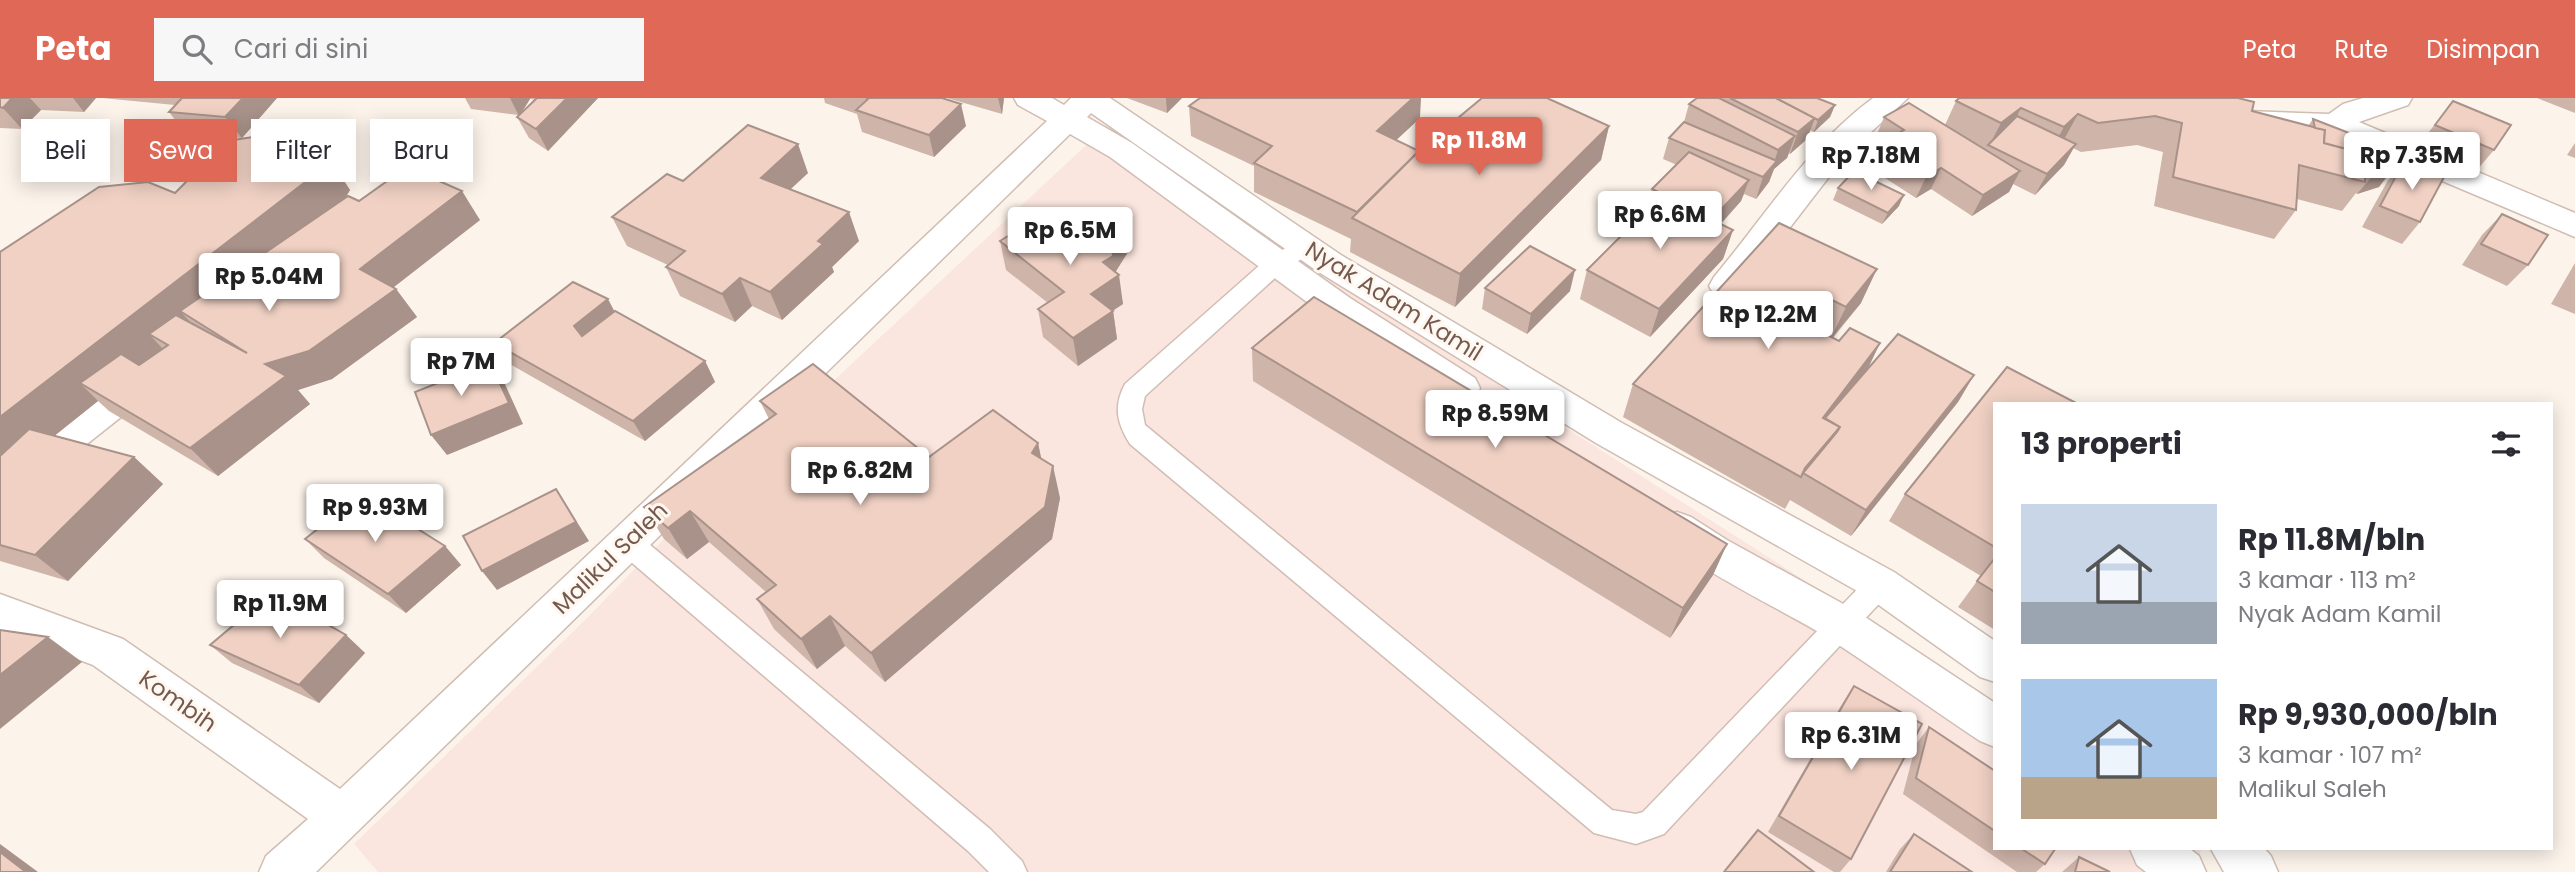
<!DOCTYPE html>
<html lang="id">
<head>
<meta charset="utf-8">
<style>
  body { margin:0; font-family:Poppins,sans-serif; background:#f7f7f7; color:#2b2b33; height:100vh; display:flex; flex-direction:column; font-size:26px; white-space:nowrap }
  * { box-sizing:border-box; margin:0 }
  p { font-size:23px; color:#7c7c81 }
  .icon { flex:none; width:38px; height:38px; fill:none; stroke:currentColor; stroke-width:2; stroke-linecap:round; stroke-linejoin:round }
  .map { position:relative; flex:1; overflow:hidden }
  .sheet { position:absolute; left:1993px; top:304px; width:560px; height:448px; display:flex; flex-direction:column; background:#fff; border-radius:0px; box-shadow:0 4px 18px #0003 }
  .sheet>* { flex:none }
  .top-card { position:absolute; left:21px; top:21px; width:665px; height:63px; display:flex; gap:14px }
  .price { position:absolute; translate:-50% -60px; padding:0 16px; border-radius:7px; background:#fff; color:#222; font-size:23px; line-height:46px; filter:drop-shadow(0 2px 4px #0008) }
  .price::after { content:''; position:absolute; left:50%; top:42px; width:21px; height:16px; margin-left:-10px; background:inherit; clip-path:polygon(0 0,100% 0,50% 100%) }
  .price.on { background:#df6857; color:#fff }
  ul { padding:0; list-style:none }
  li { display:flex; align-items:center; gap:21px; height:175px; padding:0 28px }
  li span { display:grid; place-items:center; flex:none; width:196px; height:140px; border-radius:0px; color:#555 }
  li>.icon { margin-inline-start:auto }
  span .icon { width:84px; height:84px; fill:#fffc; stroke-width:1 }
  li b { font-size:30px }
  h2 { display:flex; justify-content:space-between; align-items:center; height:84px; padding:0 28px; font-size:30px }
  .chip { padding:0 24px; border-radius:0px; background:#fff; box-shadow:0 4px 18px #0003; font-size:24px; line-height:63px }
  .chip.on { background:#df6857; color:#fff }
  header { display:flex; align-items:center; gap:42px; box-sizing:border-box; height:98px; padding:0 35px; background:#df6857; color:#fff }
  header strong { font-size:33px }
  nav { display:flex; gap:38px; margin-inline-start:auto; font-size:24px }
  .search { width:490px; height:63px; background:#f7f7f7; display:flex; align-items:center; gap:18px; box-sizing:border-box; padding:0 24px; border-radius:0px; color:#7c7c81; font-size:26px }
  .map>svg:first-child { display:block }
  .commercial { fill:#fbe5df }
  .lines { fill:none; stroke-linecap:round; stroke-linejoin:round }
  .lane-casing { stroke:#d0bdb3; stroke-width:3 }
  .street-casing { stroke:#d0bdb3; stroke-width:3 }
  .lane { fill:#fff; fill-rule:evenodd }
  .street { fill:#fff; fill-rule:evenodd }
  .wall { fill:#ceb4a9; fill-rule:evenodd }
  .shaded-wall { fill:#a89289 }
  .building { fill:#f0d1c4; stroke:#a89289; stroke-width:2 }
  .labels { text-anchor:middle; stroke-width:6; stroke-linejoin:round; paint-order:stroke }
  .street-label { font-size:23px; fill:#76594e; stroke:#fef8f1 }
</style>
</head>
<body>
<header>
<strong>Peta</strong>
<div class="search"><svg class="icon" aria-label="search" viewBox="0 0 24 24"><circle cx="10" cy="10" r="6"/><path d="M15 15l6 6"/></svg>Cari di sini</div>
<nav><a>Peta</a><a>Rute</a><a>Disimpan</a></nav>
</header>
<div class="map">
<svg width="2575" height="774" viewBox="0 0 2575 774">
  <rect width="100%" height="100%" fill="#fcf4eb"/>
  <polygon class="commercial" points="1111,24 1416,234 1787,471 1995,608 1995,751 2201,751 2196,774 378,774 354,746 586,521 664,441"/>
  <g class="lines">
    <defs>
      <g id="lane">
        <path d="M1305,140L1313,142L1316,148L1313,154L1285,171L1145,298L1142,311L1145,327L1612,712L1636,716L1643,714L1870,478L1880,474L1890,478L1894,486L1890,494L1664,736L1636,746L1594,735L1130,346C1117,325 1113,309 1125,286L1269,159Z"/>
        <polygon points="627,433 637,436 990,731 1022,763 1027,774 989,774 968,753 617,452 613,444 617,436"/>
      </g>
      <g id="street">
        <polygon points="1014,0 1052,0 1064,7 1071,0 1110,0 1341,157 1622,325 1894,474 1995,543 1995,584 1980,579 1866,498 1596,345 1317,173 1091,15 1087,19 1132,45 1350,200 1475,280 1480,290 1475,300 1462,304 1449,300 1326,218 1110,59 1070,36 316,774 259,774 266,758 308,721 93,567 0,532 0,496 123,541 340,691 1047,23 1018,7"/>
        <path d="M1873,0H1908L1856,48L1835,71L1738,197L1726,200L1714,197L1709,188L1714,179C1765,118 1808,48 1873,0Z"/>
        <polygon points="2363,0 2412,0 2408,7 2359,24 2575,115 2575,139 2331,36 2247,33 2236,30 2232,23 2236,16 2247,13 2329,16 2343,6"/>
        <polygon points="147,264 160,268 165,278 160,288 14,404 0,408 0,372 134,268"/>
        <path d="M1677,414L1691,419L1727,442L1856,513L1995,605V649L1980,643C1929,609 1879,573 1828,540C1792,516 1674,462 1657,430L1663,419Z"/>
        <polygon points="2130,751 2190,751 2199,758 2206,774 2146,774 2137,767"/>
        <polygon points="2211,751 2265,751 2271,758 2278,774 2224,774"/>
      </g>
    </defs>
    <use href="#lane" class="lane-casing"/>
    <use href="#street" class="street-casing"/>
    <use href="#lane" class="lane"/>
    <use href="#street" class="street"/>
  </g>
  <g class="wall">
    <polygon points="0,0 96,0 84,14 41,12 22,31 0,30"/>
    <polygon points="102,0 277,0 242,40 186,36 169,14 175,7"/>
    <path d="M465,0H598L548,53L529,40L517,19L518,17L471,11ZM530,1L536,2L521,16Z"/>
    <polygon points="824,0 942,0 966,28 934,59 862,34 857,16 825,5"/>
    <polygon points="947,0 1004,0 1002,16"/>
    <polygon points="1127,0 1182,0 1167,15"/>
    <polygon points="1697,0 1817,0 1835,7 1830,19 1814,34 1810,32 1807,41 1790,56 1789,55 1787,60 1774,71 1769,84 1756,101 1744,96 1741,103 1721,126 1733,132 1723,161 1650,239 1580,201 1587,172 1646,113 1652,91 1677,67 1663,61 1669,40 1684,24 1689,6"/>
    <polygon points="2537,0 2575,0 2575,15"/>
    <polygon points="1956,3 2252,13 2308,28 2313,21 2398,54 2379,89 2357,96 2356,95 2342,113 2297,101 2296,112 2274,141 2154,108 2163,54 2137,47 2081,54 2073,50 2064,67 2035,97 2013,86 2009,94 1972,118 1931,91 1916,100 1868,69 1877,48 1881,45 1875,41 1884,19 1945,27"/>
    <polygon points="2453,3 2494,52 2476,73 2418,48"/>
    <polygon points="1189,8 1420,20 1396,42 1419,53 1609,28 1601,62 1455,209 1350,154 1351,141 1254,94 1254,68 1191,38"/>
    <polygon points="2575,45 2575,60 2567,57"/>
    <polygon points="327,57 350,92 345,100 480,122 394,189 396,191 417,219 332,281 298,292 310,306 218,378 109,313 98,303 54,338 134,359 163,386 68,483 0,463 0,154 175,95"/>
    <polygon points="2404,63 2420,124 2402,146 2362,129 2387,84"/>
    <polygon points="808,75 791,91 859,143 832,169 834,174 782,222 752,208 735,224 680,198 666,169 668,167 627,148 612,119 683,83"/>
    <polygon points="1838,90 1899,108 1882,126 1833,102"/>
    <polygon points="2502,116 2528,167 2507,188 2462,167 2482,137"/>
    <polygon points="1124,125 1128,154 1116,173 1123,206 1113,212 1117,241 1078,268 1043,239 1038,211 1048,205 1006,172 1000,143 1052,129 1080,130"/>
    <polygon points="1779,125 1861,205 1833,240 1839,243 1880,245 1867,273 1974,277 1958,304 1851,438 1790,402 1785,411 1623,319 1633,286"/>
    <polygon points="2575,165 2575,216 2551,206"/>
    <polygon points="1485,190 1570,193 1527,236 1482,211"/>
    <polygon points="614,213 705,263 715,284 645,343 508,265 494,245"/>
    <polygon points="1252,250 1727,446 1713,477 1670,540 1253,283"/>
    <polygon points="760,303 929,359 1038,345 1041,361 1060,400 1052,441 885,584 845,548 817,571 774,531 757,501 766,494 709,444 687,461 664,441 644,409 769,321"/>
    <polygon points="1995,306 1995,532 1958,509 1983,475 1981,478 1889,423 1905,396"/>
    <polygon points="305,441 445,448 461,467 406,515 324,460"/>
    <polygon points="346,537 365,555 319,605 232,565 210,547"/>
    <polygon points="1854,588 1851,761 1840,774 1834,774 1768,734 1842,606"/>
    <polygon points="1929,629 1995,673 1995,751 2055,751 2045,766 2036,774 2017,774 1903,696 1916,646"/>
    <polygon points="1914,736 1972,774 1886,774 1900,751"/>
    <polygon points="2079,759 2110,774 2062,774"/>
  </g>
  <g class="shaded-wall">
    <polygon points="12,0 30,0 41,12 22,31 3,10"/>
    <polygon points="73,0 96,0 84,14"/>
    <polygon points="243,0 277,0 242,40 225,19"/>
    <polygon points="510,0 530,0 530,1 519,18"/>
    <polygon points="567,0 598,0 548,53 536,31"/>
    <polygon points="998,0 1004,0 1002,16"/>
    <polygon points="1166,0 1182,0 1167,15"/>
    <polygon points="1413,0 1421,0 1420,20 1375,62 1377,33"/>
    <polygon points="961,6 966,28 934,59 929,37"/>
    <polygon points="1835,7 1830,19 1814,34 1818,22"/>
    <polygon points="2021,10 2006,39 1989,48 2001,25"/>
    <polygon points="2078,16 2062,45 2048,58 2064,29"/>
    <polygon points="1815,20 1807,41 1790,56 1798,34"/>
    <polygon points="1609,28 1601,62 1455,209 1460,176"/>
    <polygon points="1795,38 1787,60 1774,71 1769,84 1756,101 1763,79 1773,68 1778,52"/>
    <polygon points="798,46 808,75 772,108 761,80"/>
    <polygon points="2076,46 2064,67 2035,97 2047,76"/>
    <polygon points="327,57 350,92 338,112 180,213 193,227 149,236 163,251 103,299 80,285 98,303 43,347 0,386 0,319"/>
    <polygon points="2396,67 2379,89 2357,96 2375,75"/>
    <polygon points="1941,70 1931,91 1916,100 1926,79"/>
    <polygon points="2020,73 2009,94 1972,118 1983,97"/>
    <polygon points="1749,82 1741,103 1706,142 1713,120"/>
    <polygon points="462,93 480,122 381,199 360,171"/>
    <polygon points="1904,97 1899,108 1882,126 1888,115"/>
    <polygon points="849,114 859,143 832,169 834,174 782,222 770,194 818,143"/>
    <polygon points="1124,125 1128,154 1116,173 1116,179 1119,177 1123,206 1096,224 1091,196 1103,164 1112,144"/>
    <polygon points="1733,132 1723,161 1650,239 1659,211"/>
    <polygon points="1877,171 1861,205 1830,242 1846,209"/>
    <polygon points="1575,172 1570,193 1527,236 1531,216"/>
    <polygon points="740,180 752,208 735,224 722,196"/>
    <polygon points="396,191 417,219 332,281 298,292 310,306 218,378 190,350 265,266"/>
    <polygon points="1824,198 1809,232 1802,224"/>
    <polygon points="608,201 619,222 587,249 574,228"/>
    <polygon points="1113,213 1117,241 1078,268 1073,240"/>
    <polygon points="1880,245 1864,278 1826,328 1823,320"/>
    <polygon points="705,263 715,284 645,343 633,323"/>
    <polygon points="490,264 504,284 523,326 447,357 431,337"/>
    <polygon points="1974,277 1958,304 1851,438 1866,412"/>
    <polygon points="1840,329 1824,361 1803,374 1805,370"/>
    <polygon points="1038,345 1045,378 1032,355"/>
    <polygon points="134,359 163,386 68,483 35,457"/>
    <polygon points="1053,368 1060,400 1052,441 885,584 871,555"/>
    <polygon points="556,391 589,443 497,492 482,473"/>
    <polygon points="690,413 709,444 687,461 668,430"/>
    <polygon points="1727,446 1713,477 1670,540 1683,510"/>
    <polygon points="445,448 461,467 406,515 388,496"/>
    <polygon points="830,518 845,548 817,571 801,541"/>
    <polygon points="346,537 365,555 319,605 299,587"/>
    <polygon points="48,539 82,564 0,631 0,577"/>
    <polygon points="0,746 38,774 26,774 0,754"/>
  </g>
  <g class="building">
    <polygon points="0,0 12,0 3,10 0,9"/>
    <polygon points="182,0 243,0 225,19 169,14"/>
    <polygon points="537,0 567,0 536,31 517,19"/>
    <polygon points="866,0 942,0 961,6 929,37 856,12 868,1"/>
    <polygon points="1200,0 1413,0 1377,33 1419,53 1357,114 1254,65 1272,48 1189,8"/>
    <polygon points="1482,0 1547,0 1609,28 1460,176 1352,120 1423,49"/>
    <polygon points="1697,0 1719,0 1795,38 1778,52 1689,6"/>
    <polygon points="1730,0 1776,0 1815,20 1798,34"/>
    <polygon points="1776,0 1817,0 1835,7 1818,22"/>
    <polygon points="1959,0 2238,0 2254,4 2252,13 2325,32 2324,45 2366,56 2365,84 2299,67 2296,112 2173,79 2182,25 2155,18 2098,25 2078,16 2064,29 2021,10 2001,25 1956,3"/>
    <polygon points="2453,3 2511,27 2494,52 2435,27"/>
    <polygon points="1909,5 2020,73 1983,97 1941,70 1926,79 1877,48 1904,32 1884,19"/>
    <polygon points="2017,18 2076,46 2047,76 1988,47"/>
    <polygon points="2313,21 2398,54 2396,67 2375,75 2366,68 2366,56 2324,45 2325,32 2315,30"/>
    <polygon points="1684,24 1777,63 1763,79 1669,40"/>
    <polygon points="748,27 798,46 761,80 849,114 818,143 823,146 770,194 740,180 722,196 666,169 685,153 612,119 667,76 683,83"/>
    <polygon points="253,39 327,57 313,78 0,319 0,154 99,89 148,84 175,95 194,76 191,59 220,44"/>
    <polygon points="1689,54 1749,82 1713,120 1652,91"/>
    <polygon points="2404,63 2444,79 2420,124 2380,108"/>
    <polygon points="407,69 462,93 360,171 396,191 309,253 265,266 286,278 190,350 80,285 121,256 139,267 168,247 149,236 176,217 247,255 180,213 348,98 359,103"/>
    <polygon points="1854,73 1904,97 1888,115 1838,90"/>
    <polygon points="1662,97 1733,132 1659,211 1587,172"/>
    <polygon points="2502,116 2548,137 2528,167 2481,146"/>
    <polygon points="1039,119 1052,129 1066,119 1080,130 1099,119 1124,125 1112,144 1113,158 1103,164 1119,177 1091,196 1113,213 1073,240 1038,211 1064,194 1000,143"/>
    <polygon points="1779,125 1877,171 1846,209 1824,198 1802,224 1839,243 1850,230 1880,245 1823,320 1840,329 1805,370 1801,379 1633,286"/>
    <polygon points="1530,148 1575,172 1531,216 1485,190"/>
    <polygon points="573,184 608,201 574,228 582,238 615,213 705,263 633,323 494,245"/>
    <polygon points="1314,199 1727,446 1683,510 1252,250"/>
    <polygon points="1898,236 1974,277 1866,412 1803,375 1837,334 1840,329 1825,320"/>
    <polygon points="490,264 509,305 431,337 415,294"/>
    <polygon points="813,266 929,359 993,312 1038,345 1032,355 1053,368 1045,409 871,555 830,518 801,541 757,501 776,487 690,413 668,430 644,409 776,316 760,303"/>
    <polygon points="2007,269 2078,306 1995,306 1995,449 1905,396"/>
    <polygon points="29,331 134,359 35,457 0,447 0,358"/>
    <polygon points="556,391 576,424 482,473 463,438"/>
    <polygon points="362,396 445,448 388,496 305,441"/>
    <polygon points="1995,460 1995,494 1977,483"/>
    <polygon points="272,495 346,537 299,587 210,547"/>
    <polygon points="0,532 48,539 0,577"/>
    <polygon points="1854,588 1922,626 1851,761 1779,718"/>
    <polygon points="1929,629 1995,673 1995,733 1916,680"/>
    <polygon points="1758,732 1814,774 1724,774"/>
    <polygon points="1914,736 1972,774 1890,774"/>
    <polygon points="2022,751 2055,751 2045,766"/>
    <polygon points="0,754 26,774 0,774"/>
    <polygon points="2079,759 2110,774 2075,774"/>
  </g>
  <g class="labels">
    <g class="street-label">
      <text transform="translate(1394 203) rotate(32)" y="8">Nyak Adam Kamil</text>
      <text transform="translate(610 460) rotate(-44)" y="8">Malikul Saleh</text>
      <text transform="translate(178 603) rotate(35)" y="8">Kombih</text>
    </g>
  </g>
</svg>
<b class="price on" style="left:1479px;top:79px">Rp 11.8M</b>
<b class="price" style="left:1871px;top:94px">Rp 7.18M</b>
<b class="price" style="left:2412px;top:94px">Rp 7.35M</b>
<b class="price" style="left:1660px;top:153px">Rp 6.6M</b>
<b class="price" style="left:1070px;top:169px">Rp 6.5M</b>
<b class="price" style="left:269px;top:215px">Rp 5.04M</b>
<b class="price" style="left:1768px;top:253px">Rp 12.2M</b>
<b class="price" style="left:461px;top:300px">Rp 7M</b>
<b class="price" style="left:1495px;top:352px">Rp 8.59M</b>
<b class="price" style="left:860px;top:409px">Rp 6.82M</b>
<b class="price" style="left:375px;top:446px">Rp 9.93M</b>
<b class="price" style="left:280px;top:542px">Rp 11.9M</b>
<b class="price" style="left:1851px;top:674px">Rp 6.31M</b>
<div class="top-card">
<a class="chip">Beli</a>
<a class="chip on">Sewa</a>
<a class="chip">Filter</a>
<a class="chip">Baru</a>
</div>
<section class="sheet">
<h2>13 properti<svg class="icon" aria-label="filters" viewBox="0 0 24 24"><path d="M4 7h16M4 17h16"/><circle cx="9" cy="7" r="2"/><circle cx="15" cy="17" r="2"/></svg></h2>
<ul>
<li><span style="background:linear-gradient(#c9d6e8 70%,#9aa5b1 0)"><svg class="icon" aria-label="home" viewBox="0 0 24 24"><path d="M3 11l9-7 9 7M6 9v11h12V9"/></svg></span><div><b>Rp 11.8M/bln</b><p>3 kamar · 113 m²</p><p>Nyak Adam Kamil</p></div></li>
<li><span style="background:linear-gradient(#a9c7e8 70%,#b9a48a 0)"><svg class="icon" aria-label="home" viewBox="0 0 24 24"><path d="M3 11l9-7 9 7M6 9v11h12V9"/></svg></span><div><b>Rp 9,930,000/bln</b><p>3 kamar · 107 m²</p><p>Malikul Saleh</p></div></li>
</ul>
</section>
</div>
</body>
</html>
